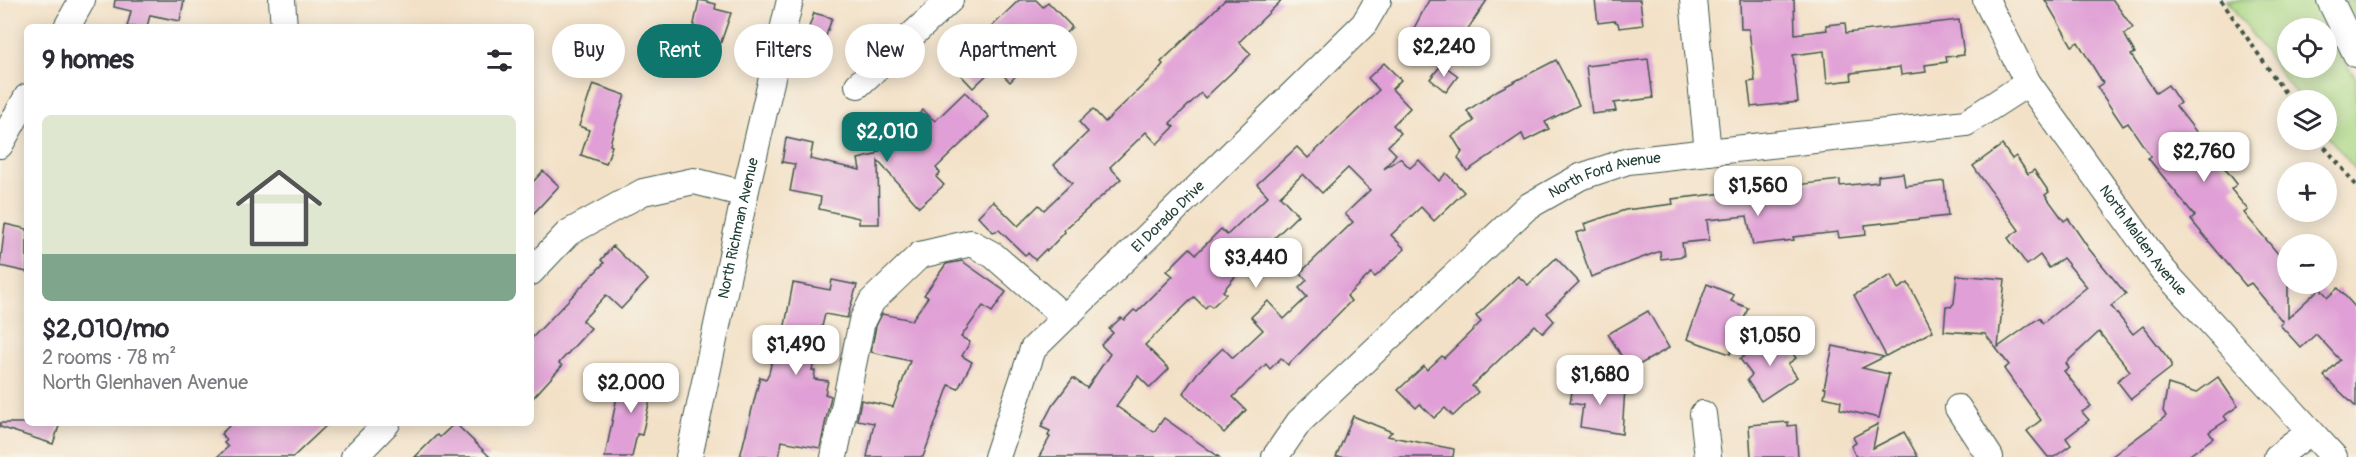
<!DOCTYPE html>
<html lang="en">
<head>
<meta charset="utf-8">
<style>
  body { margin:0; font-family:Pangolin,sans-serif; background:#f7f7f7; color:#2b2b33; height:100vh; display:flex; flex-direction:column; font-size:22px; white-space:nowrap }
  * { box-sizing:border-box; margin:0 }
  p { font-size:20px; color:#7c7c81 }
  .icon { flex:none; width:33px; height:33px; fill:none; stroke:currentColor; stroke-width:2; stroke-linecap:round; stroke-linejoin:round }
  .map { position:relative; flex:1; overflow:hidden }
  .sheet { position:absolute; left:24px; top:24px; width:510px; height:402px; display:flex; flex-direction:column; background:#fff; border-radius:9px; box-shadow:0 3px 15px #0003 }
  .sheet>* { flex:none }
  .top-card { position:absolute; left:552px; top:24px; width:570px; height:54px; display:flex; gap:12px }
  .buttons { position:absolute; left:2277px; top:18px; display:grid; gap:12px }
  .buttons a { display:grid; place-items:center; width:60px; height:60px; border-radius:50%; background:#fff; box-shadow:0 3px 15px #0003; font-size:30px }
  .price { position:absolute; translate:-50% -51px; padding:0 14px; border-radius:12px; background:#fff; color:#222; font-size:20px; line-height:39px; filter:drop-shadow(0 2px 3px #0008) }
  .price::after { content:''; position:absolute; left:50%; top:36px; width:18px; height:14px; margin-left:-9px; background:inherit; clip-path:polygon(0 0,100% 0,50% 100%) }
  .price.active { background:#0f766e; color:#fff }
  ul { padding:0; list-style:none }
  li { display:grid; align-content:center; gap:12px; height:318px; padding:0 18px }
  li+li { border-top:2px solid #e1e1e2 }
  li span { display:grid; place-items:center; height:186px; border-radius:9px; color:#555 }
  li>.icon { margin-inline-start:auto }
  span .icon { width:108px; height:108px; fill:#fffc; stroke-width:1 }
  li b { font-size:26px }
  h2 { display:flex; justify-content:space-between; align-items:center; height:72px; padding:0 18px; font-size:26px }
  .tag { padding:0 21px; border-radius:27px; background:#fff; box-shadow:0 3px 15px #0003; font-size:21px; line-height:54px }
  .tag.active { background:#0f766e; color:#fff }
  .map>svg:first-child { display:block }
  .green { fill:#abd885; stroke:#658a5c; stroke-width:1.5; fill-rule:evenodd }
  .building { fill:#e09fd6 }
  .lines { fill:none; stroke-linecap:round; stroke-linejoin:round }
  .minor-casing { stroke:#3f564a; stroke-width:28 }
  .path { stroke:#3f564a; stroke-width:4; stroke-dasharray:4.5 4.5; stroke-linecap:butt }
  .minor { stroke:#fff; stroke-width:26 }
  .labels { text-anchor:middle; stroke-width:4.5; stroke-linejoin:round; paint-order:stroke }
  .street-label { font-size:15px; fill:#1f3d34; stroke:#f7f3e8 }
</style>
</head>
<body>
<div class="map">
<svg width="2356" height="457" viewBox="0 0 2356 457">
  <rect width="100%" height="100%" fill="#f7f3e8"/>
  <filter id="ink" filterUnits="userSpaceOnUse"><feTurbulence type="fractalNoise" baseFrequency=".0167" numOctaves="2"/><feDisplacementMap in="SourceGraphic" scale="12" xChannelSelector="R" yChannelSelector="G"/><feConvolveMatrix kernelMatrix="1 2 1 2 8 2 1 2 1" color-interpolation-filters="sRGB"/></filter>
  <filter id="wash" filterUnits="userSpaceOnUse"><feTurbulence type="fractalNoise" baseFrequency=".008" numOctaves="4" result="noise"/><feDisplacementMap in="SourceGraphic" scale="24" xChannelSelector="R" yChannelSelector="G"/><feGaussianBlur stdDeviation="1.35" result="paint"/><feColorMatrix in="noise" values="0 0 0 0 0 0 0 0 0 0 0 0 0 0 0 0 0 1.4 0 .05"/><feComposite in="paint" operator="in"/></filter>
  <g filter="url(#wash)">
    <rect width="100%" height="100%" fill="#f3e1c7"/>
    <g class="green">
      <path d="M2227,0H2315L2338,53L2356,78V170L2327,135L2326,100H2300ZM2288,28H2326V68H2288Z"/>
      <polygon points="2344,0 2356,0 2356,27 2355,25"/>
    </g>
    <g id="blocks">
      <g class="building">
        <polygon points="115,0 184,0 180,21 150,15 147,27 127,27 131,11 114,7"/>
        <polygon points="699,0 716,4 715,9 731,13 717,54 689,48"/>
        <polygon points="1019,0 1036,0 1043,7 1048,2 1072,27 1044,54 1041,50 1010,82 995,67 973,88 956,70 981,45 977,41"/>
        <polygon points="1225,0 1282,0 1239,42 1251,54 1205,98 1201,93 1170,123 1174,127 1157,144 1146,132 1110,167 1121,179 1064,230 1065,232 1047,251 1046,249 1035,260 1028,253 1025,255 999,230 993,232 978,216 993,201 1018,226 1039,205 1044,210 1072,183 1054,165 1088,132 1079,122 1093,109 1105,122 1156,73 1163,64 1161,62"/>
        <polygon points="1429,0 1487,0 1462,38 1451,32 1432,61 1405,45"/>
        <polygon points="1595,0 1640,0 1643,25 1619,28 1618,23 1614,21 1598,23"/>
        <polygon points="1740,0 1794,0 1795,34 1827,30 1826,25 1845,23 1846,33 1959,20 1964,55 1946,57 1947,62 1925,65 1926,72 1901,75 1900,67 1851,73 1852,80 1827,83 1824,51 1793,55 1798,102 1751,107 1748,82 1755,81 1749,29 1741,29"/>
        <polygon points="2045,0 2113,0 2133,28 2124,34 2135,53 2131,55 2156,93 2168,85 2180,103 2176,106 2237,184 2231,189 2248,210 2244,213 2279,255 2288,248 2288,318 2320,288 2328,297 2338,288 2356,308 2356,407 2324,376 2340,360 2316,334 2301,348 2280,325 2283,322 2251,283 2246,286 2191,220 2195,216 2148,158 2151,157 2128,123 2123,126 2097,87 2103,83 2078,42 2072,46"/>
        <polygon points="814,13 832,18 825,39 807,33"/>
        <polygon points="673,46 693,50 690,67 670,63"/>
        <polygon points="1648,59 1653,98 1614,103 1616,111 1592,114 1586,66"/>
        <polygon points="1556,60 1579,105 1545,122 1549,129 1525,141 1522,134 1467,171 1458,158 1462,152 1452,136 1474,121 1467,111 1498,90"/>
        <polygon points="1384,63 1401,80 1392,89 1410,108 1393,125 1401,133 1388,146 1396,154 1384,169 1400,158 1410,168 1419,160 1439,181 1446,173 1464,192 1434,221 1421,207 1391,235 1405,249 1375,277 1371,273 1347,296 1351,301 1288,365 1281,358 1270,369 1266,364 1233,397 1246,410 1224,433 1183,393 1198,372 1223,348 1233,358 1263,330 1251,317 1268,301 1284,319 1307,297 1299,288 1307,280 1300,273 1353,222 1345,214 1370,190 1348,168 1322,193 1303,174 1280,196 1298,215 1261,251 1253,242 1230,264 1238,273 1223,291 1226,294 1212,307 1209,304 1205,308 1194,297 1145,345 1169,369 1150,388 1138,376 1116,406 1154,432 1164,418 1219,457 1039,457 1050,437 1048,436 1050,431 1041,427 1052,406 1073,378 1087,388 1110,354 1101,345 1113,333 1109,329 1121,318 1124,320 1134,310 1137,312 1173,276 1167,271 1190,248 1196,254 1221,229 1227,235 1268,196 1257,184 1297,147 1308,158 1379,90 1368,78"/>
        <polygon points="1442,64 1458,76 1446,92 1430,79"/>
        <polygon points="593,84 625,95 613,132 610,145 612,146 606,164 581,155 589,130 579,126"/>
        <polygon points="965,92 989,117 936,168 940,173 936,177 944,185 919,207 878,161 879,224 859,224 859,218 819,209 821,197 790,191 795,164 782,162 786,138 813,144 810,159 860,170 858,159 875,155 923,110 935,121"/>
        <polygon points="2002,145 2012,159 2016,156 2028,174 2034,170 2049,192 2045,195 2064,221 2068,218 2089,249 2126,294 2111,306 2133,334 2143,326 2171,362 2171,368 2131,399 2117,381 2130,371 2099,332 2066,363 2069,368 2064,371 2091,406 2082,412 2089,420 2066,438 2071,445 2054,457 2048,457 2027,431 2041,420 2004,369 2009,365 1985,334 1944,331 1946,306 1951,307 1954,303 1957,275 2005,279 1998,347 2039,318 2043,323 2087,287 2063,258 2049,268 2040,255 2027,265 2008,238 2019,230 1973,166"/>
        <polygon points="543,171 559,186 531,216 531,184"/>
        <polygon points="1903,173 1905,186 1944,181 1948,216 1865,225 1866,235 1839,238 1838,232 1793,237 1794,240 1753,245 1747,216 1707,220 1709,240 1682,243 1684,256 1661,259 1660,251 1591,277 1576,233 1586,230 1584,224 1625,210 1673,204 1672,199 1840,180 1840,186 1878,182 1878,176"/>
        <polygon points="5,224 27,229 27,272 0,266"/>
        <polygon points="613,246 648,280 621,309 606,295 582,321 591,328 559,363 562,366 531,400 531,339 604,263 601,260"/>
        <polygon points="1556,258 1579,282 1547,313 1554,321 1543,333 1535,325 1472,386 1478,392 1453,416 1445,408 1434,418 1420,404 1416,408 1398,390 1424,366 1427,370 1442,356 1444,358 1481,322 1476,316 1518,276 1528,285"/>
        <polygon points="962,261 1006,292 992,312 983,306 961,337 970,342 962,356 972,362 958,389 949,385 923,457 867,457 874,423 857,420 861,400 893,407 910,361 871,352 876,326 882,314 912,320 928,297 924,295 946,264"/>
        <polygon points="1891,275 1898,289 1908,283 1933,331 1886,356 1854,295"/>
        <polygon points="832,280 857,285 847,318 825,314 819,339 812,370 815,371 814,379 828,381 825,394 831,396 820,448 782,441 779,457 740,457 760,377 766,379 769,373 774,351 780,352 793,283 830,290"/>
        <polygon points="1707,284 1734,295 1731,301 1748,308 1730,354 1687,339"/>
        <polygon points="1648,311 1669,348 1630,370 1608,334"/>
        <polygon points="1779,333 1796,358 1788,364 1797,377 1761,401 1747,380 1752,375 1740,359"/>
        <polygon points="1833,346 1884,357 1862,368 1889,374 1879,418 1840,409 1841,401 1824,397 1826,388 1824,388"/>
        <polygon points="642,369 662,373 658,392 652,390 642,435 637,434 632,457 605,457 620,381 638,384"/>
        <polygon points="2218,377 2238,406 2224,416 2227,420 2209,432 2213,438 2187,457 2111,457 2166,416 2163,411 2168,384 2196,393"/>
        <polygon points="1574,381 1625,388 1622,434 1580,427 1583,405 1570,403"/>
        <polygon points="1353,416 1392,432 1387,436 1454,449 1453,457 1336,457"/>
        <polygon points="1788,422 1788,426 1796,425 1798,457 1751,457 1749,425"/>
        <polygon points="0,423 60,423 53,444 0,427"/>
        <polygon points="232,423 329,423 293,457 217,457 228,447 224,443 227,440 221,434"/>
        <polygon points="455,423 490,457 415,457 437,435 440,437"/>
        <polygon points="1878,424 1873,448 1904,432 1918,457 1856,457 1851,446 1856,443 1853,437"/>
      </g>
    </g>
  </g>
  <g filter="url(#ink)">
    <use href="#blocks" fill-opacity="0" stroke="#3f564a" stroke-width="1.5"/>
    <g class="lines">
      <defs>
        <g id="minor">
          <polyline points="282,0 284,27"/>
          <polyline points="1693,0 1708,152"/>
          <path id="s1" d="M1986,0L2028,83L2162,269L2334,457"/>
          <polyline points="2330,0 2356,54"/>
          <polyline points="67,27 82,0"/>
          <polyline points="858,85 950,0"/>
          <polyline points="0,145 27,97"/>
          <polyline points="531,272 568,233 643,192 694,181 745,194"/>
          <polyline points="1958,408 1990,457"/>
          <polyline points="1703,414 1708,457"/>
          <polyline points="354,457 387,423"/>
          <path id="s2" d="M689,457L745,194L790,0"/>
          <polyline points="834,457 862,321 872,301 920,255 971,243 993,255 1063,316"/>
          <path id="s3" d="M997,457L1033,349L1364,24L1378,0"/>
          <path id="s4" d="M1275,457L1299,422L1527,207L1580,177L1628,161L1966,123L2028,83"/>
          <polyline points="2277,457 2310,432"/>
        </g>
      </defs>
      <use href="#minor" class="minor-casing"/>
      <g class="path">
        <polyline points="2221,0 2290,100"/>
        <polyline points="2319,140 2356,185"/>
      </g>
      <use href="#minor" class="minor"/>
    </g>
  </g>
  <g class="labels">
    <g class="street-label">
      <text dy="5" stroke="none"><textPath href="#s4" startOffset="441">North Ford Avenue</textPath></text>
      <text dy="5" stroke="none"><textPath href="#s3" startOffset="303">El Dorado Drive</textPath></text>
      <text dy="5" stroke="none"><textPath href="#s2" startOffset="234">North Richman Avenue</textPath></text>
      <text dy="5" stroke="none"><textPath href="#s1" startOffset="288">North Malden Avenue</textPath></text>
    </g>
  </g>
</svg>
<div class="buttons">
<a><svg class="icon" aria-label="locate" viewBox="0 0 24 24"><circle cx="12" cy="12" r="6"/><path d="M12 2v4M12 18v4M2 12h4M18 12h4"/></svg></a>
<a><svg class="icon" aria-label="layers" viewBox="0 0 24 24"><path d="M12 4l9 5-9 5-9-5zM3 14l9 5 9-5"/></svg></a>
<a>+</a>
<a>−</a>
</div>
<b class="price" style="left:1444px;top:78px">$2,240</b>
<b class="price active" style="left:887px;top:163px">$2,010</b>
<b class="price" style="left:2204px;top:183px">$2,760</b>
<b class="price" style="left:1758px;top:217px">$1,560</b>
<b class="price" style="left:1256px;top:289px">$3,440</b>
<b class="price" style="left:1770px;top:367px">$1,050</b>
<b class="price" style="left:796px;top:376px">$1,490</b>
<b class="price" style="left:1600px;top:406px">$1,680</b>
<b class="price" style="left:631px;top:414px">$2,000</b>
<div class="top-card">
<a class="tag">Buy</a>
<a class="tag active">Rent</a>
<a class="tag">Filters</a>
<a class="tag">New</a>
<a class="tag">Apartment</a>
</div>
<section class="sheet">
<h2>9 homes<svg class="icon" aria-label="filters" viewBox="0 0 24 24"><path d="M4 7h16M4 17h16"/><circle cx="9" cy="7" r="2"/><circle cx="15" cy="17" r="2"/></svg></h2>
<ul>
<li><span style="background:linear-gradient(#dfe7d0 75%,#7fa58c 0)"><svg class="icon" aria-label="home" viewBox="0 0 24 24"><path d="M3 11l9-7 9 7M6 9v11h12V9"/></svg></span><div><b>$2,010/mo</b><p>2 rooms · 78 m²</p><p>North Glenhaven Avenue</p></div></li>
</ul>
</section>
</div>
</body>
</html>
